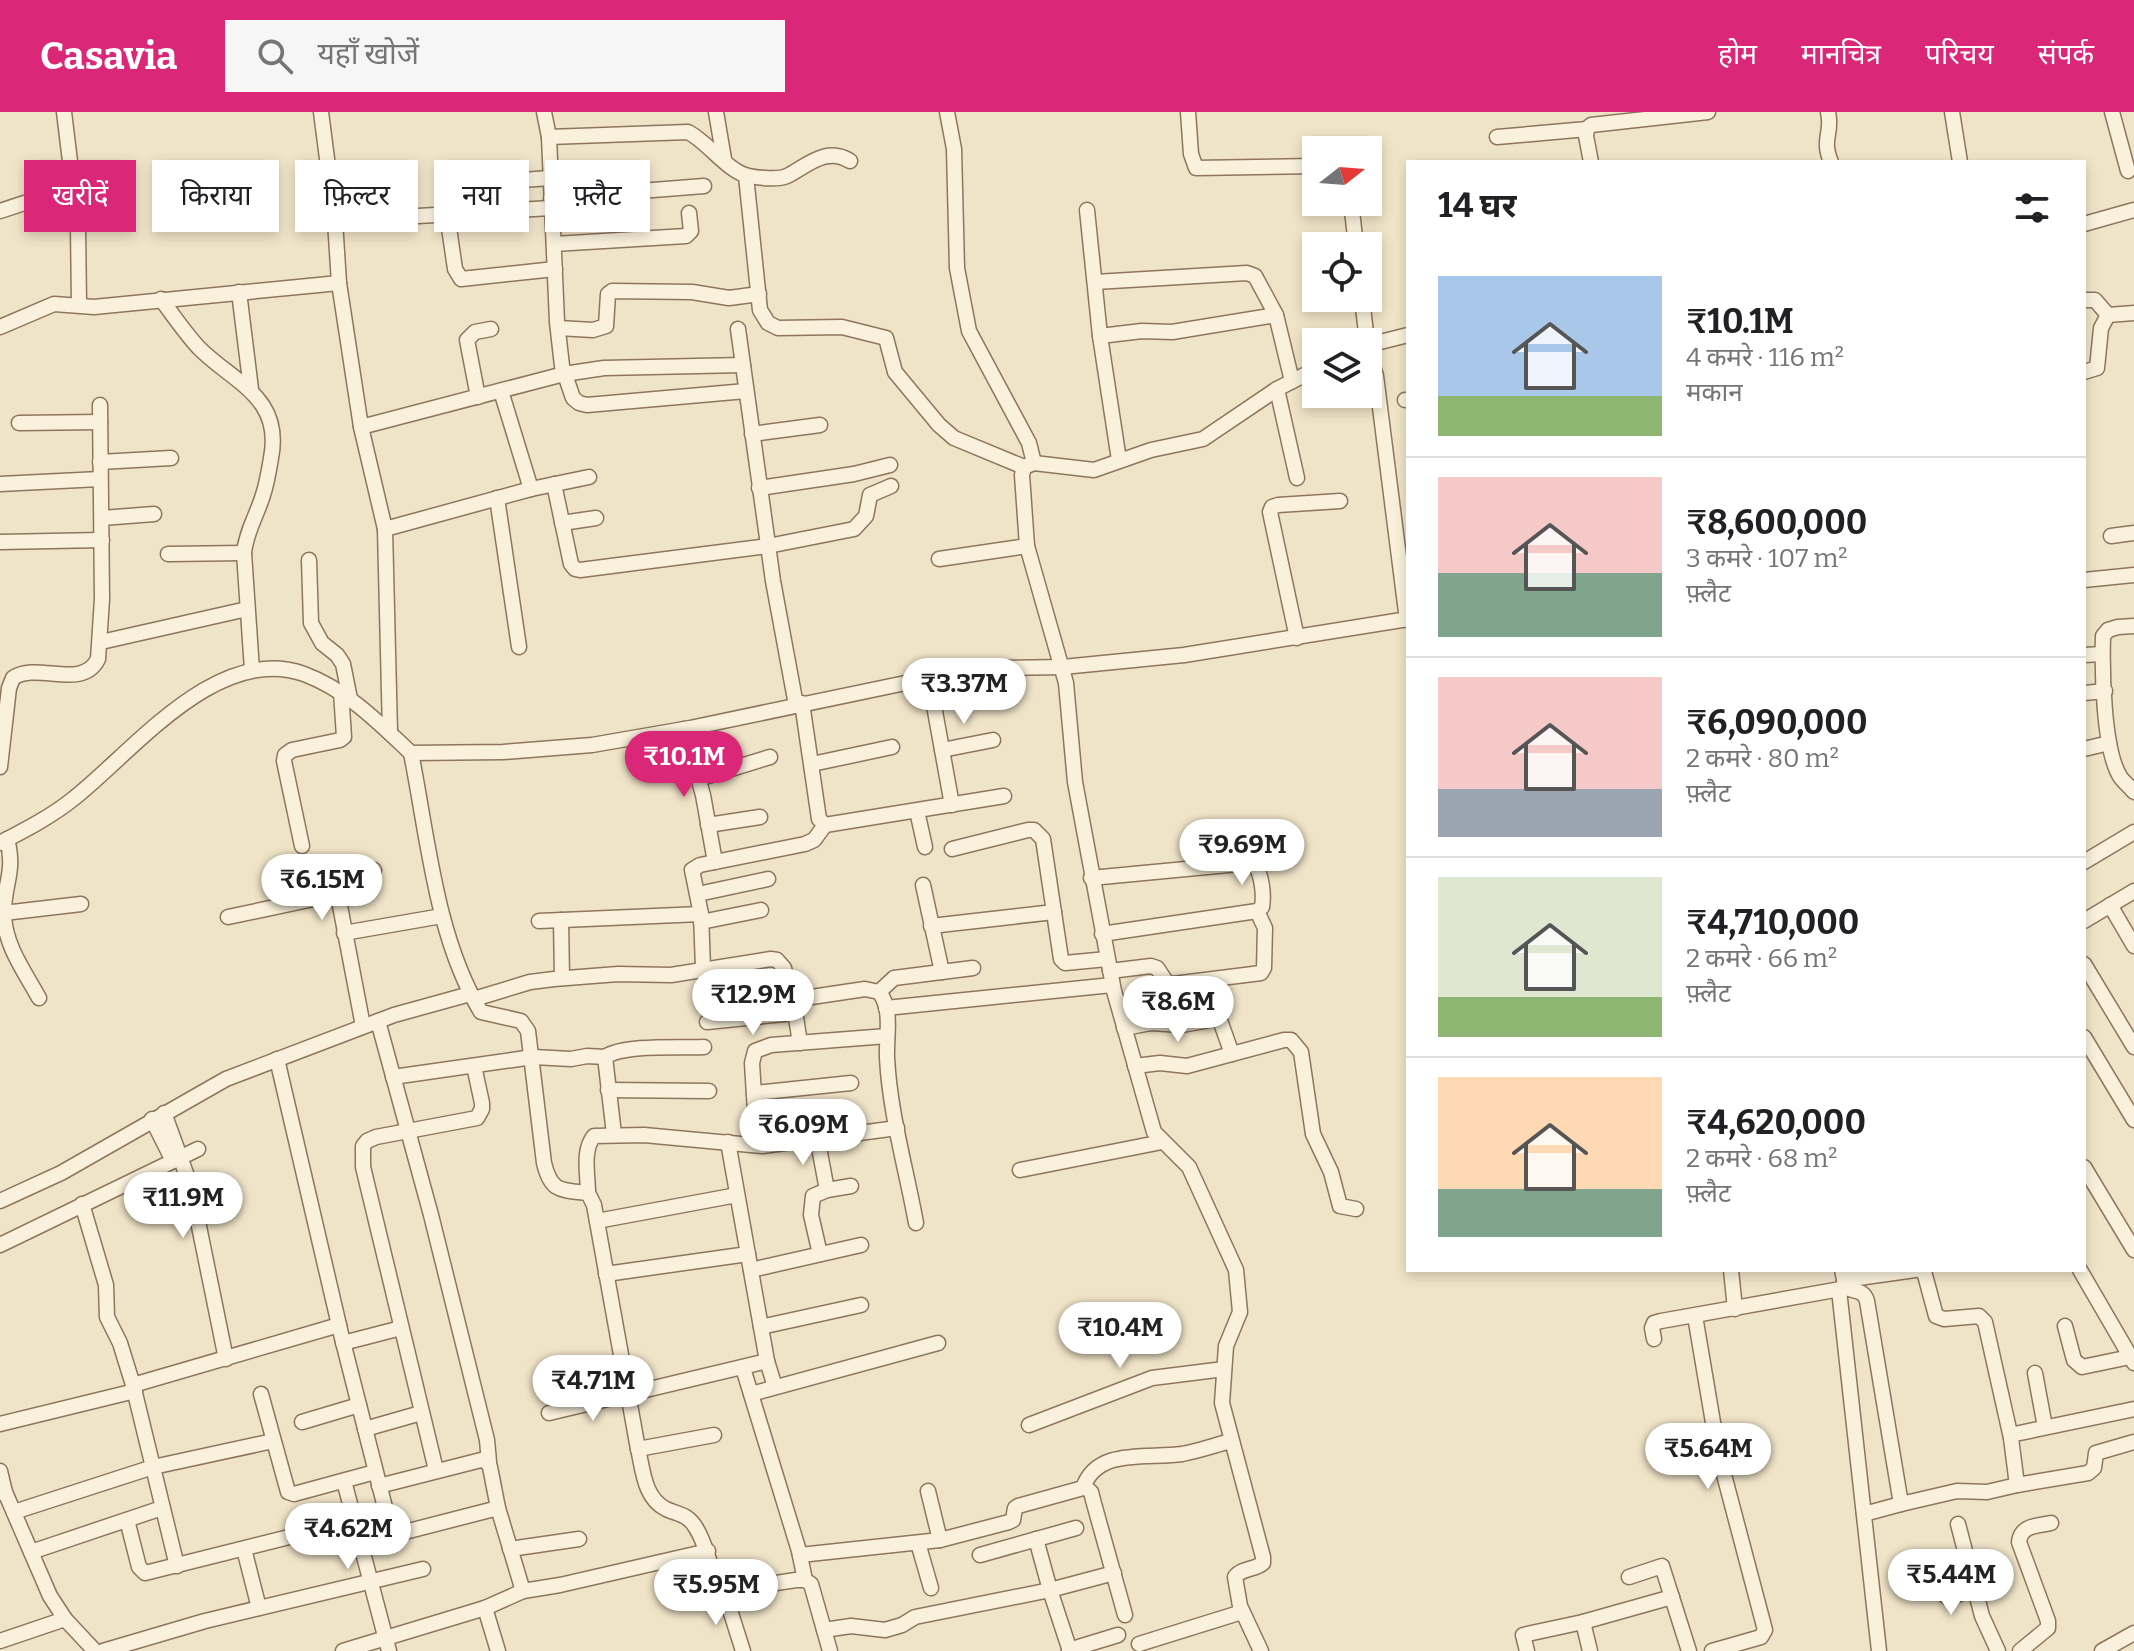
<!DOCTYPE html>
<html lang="hi">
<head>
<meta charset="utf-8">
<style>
  body { margin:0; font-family:Bitter,"Noto Sans Devanagari",serif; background:#f6f6f6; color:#202124; height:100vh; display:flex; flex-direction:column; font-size:30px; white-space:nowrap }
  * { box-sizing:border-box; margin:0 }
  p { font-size:26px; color:#757577 }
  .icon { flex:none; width:44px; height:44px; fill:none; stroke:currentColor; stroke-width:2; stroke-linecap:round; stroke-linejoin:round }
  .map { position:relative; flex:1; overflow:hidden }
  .sheet { position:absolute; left:1406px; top:48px; width:680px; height:1112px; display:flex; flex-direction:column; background:#fff; border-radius:0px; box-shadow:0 4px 12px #0003 }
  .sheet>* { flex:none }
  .top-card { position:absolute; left:24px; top:48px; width:760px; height:72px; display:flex; gap:16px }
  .needle { width:52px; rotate:73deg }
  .tools { position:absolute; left:1302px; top:24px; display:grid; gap:16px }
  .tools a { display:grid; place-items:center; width:80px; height:80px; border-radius:0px; background:#fff; box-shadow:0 4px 12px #0003; font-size:40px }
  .price { position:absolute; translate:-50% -68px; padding:0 18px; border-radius:28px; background:#fff; color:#222; font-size:26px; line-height:52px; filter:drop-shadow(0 2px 4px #0008) }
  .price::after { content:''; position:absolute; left:50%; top:48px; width:24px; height:18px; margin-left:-12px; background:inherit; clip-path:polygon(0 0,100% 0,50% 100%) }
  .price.current { background:#db2777; color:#fff }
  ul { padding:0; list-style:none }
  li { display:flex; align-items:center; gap:24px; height:200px; padding:0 32px }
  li+li { border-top:2px solid #e0e0e0 }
  li span { display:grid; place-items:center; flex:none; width:224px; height:160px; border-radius:0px; color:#555 }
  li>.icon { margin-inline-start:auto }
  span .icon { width:96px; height:96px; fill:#fffc; stroke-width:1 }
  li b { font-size:34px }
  h2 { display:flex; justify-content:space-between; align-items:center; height:96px; padding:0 32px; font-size:34px }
  .tag { padding:0 28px; border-radius:0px; background:#fff; box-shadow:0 4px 12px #0003; font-size:28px; line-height:72px }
  .tag.current { background:#db2777; color:#fff }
  header { display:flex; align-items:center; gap:48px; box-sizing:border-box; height:112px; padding:0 40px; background:#db2777; color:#fff }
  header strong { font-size:38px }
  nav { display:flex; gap:44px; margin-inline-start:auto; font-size:28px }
  .search { width:560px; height:72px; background:#f6f6f6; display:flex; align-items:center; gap:20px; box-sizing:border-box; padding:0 28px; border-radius:0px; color:#757577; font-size:30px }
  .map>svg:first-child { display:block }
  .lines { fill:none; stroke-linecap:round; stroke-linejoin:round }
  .minor-casing { stroke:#8d765c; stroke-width:17 }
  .minor { stroke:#faf1dc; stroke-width:14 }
</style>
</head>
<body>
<header>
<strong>Casavia</strong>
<div class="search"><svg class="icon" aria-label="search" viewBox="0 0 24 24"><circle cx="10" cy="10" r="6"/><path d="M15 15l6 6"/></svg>यहाँ खोजें</div>
<nav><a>होम</a><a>मानचित्र</a><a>परिचय</a><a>संपर्क</a></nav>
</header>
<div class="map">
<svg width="2134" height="1539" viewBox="0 0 2134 1539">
  <rect width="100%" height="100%" fill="#f0e4c8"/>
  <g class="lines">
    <defs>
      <g id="minor">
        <polyline points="64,0 78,115 79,192"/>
        <polyline points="321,0 335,109 339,171 361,315 385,417 390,621"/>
        <path d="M544,0L549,25L688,20C708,30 729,61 749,64C759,66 778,68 787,64C807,54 826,34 850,49"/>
        <polyline points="716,0 724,47"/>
        <polyline points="947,0 954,37 957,156 969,219 1029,331 1034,351"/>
        <polyline points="1188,0 1191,42 1196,56 1316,54"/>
        <path d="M1828,0C1833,22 1821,26 1831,50"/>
        <polyline points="1952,0 1960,50"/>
        <polyline points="2112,0 2128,59"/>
        <polyline points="549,25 557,210 562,254 573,286 579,291 587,293 746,279"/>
        <polyline points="1497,25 1587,17"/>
        <polyline points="1591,50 1586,24 1587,17 1591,13 1708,0"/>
        <polyline points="746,64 760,198 768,211 778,216 842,215 886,226 895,260 939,313 954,326 1024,355"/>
        <polyline points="551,86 704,74"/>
        <polyline points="1351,90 1356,134"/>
        <polyline points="1087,98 1100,224 1119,348"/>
        <polyline points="0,99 73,75"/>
        <polyline points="481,100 485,78 493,70 550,66"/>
        <polyline points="447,102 455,157 461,167 555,157"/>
        <polyline points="335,109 551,96"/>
        <polyline points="2084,112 2134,98"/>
        <polyline points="554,132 686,124 691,119 689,101"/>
        <polyline points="1095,170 1247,161 1255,164 1276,203 1292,269"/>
        <polyline points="239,180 251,277"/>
        <polyline points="1362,186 1367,230"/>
        <path d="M161,187C173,203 185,221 199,236C234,271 283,285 271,346C269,358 267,371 263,383C257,403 246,420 244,441L252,558"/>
        <polyline points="2084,188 2095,188 2108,203 2134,201"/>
        <polyline points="0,215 54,192 94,195 339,171"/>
        <polyline points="558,216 593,218 606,214 608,182 612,179 692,180 729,186 759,182"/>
        <polyline points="738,217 773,469 796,593"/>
        <polyline points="1100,224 1142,219 1172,220 1276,203"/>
        <polyline points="1368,233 1408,223"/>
        <polyline points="1368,237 1376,264 1407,508"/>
        <polyline points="2084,260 2097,256 2101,216 2108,203"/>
        <polyline points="1277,277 1297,366"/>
        <polyline points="501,279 531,377"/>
        <polyline points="478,285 467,228 475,220 491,217"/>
        <polyline points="1405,288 1408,288"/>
        <polyline points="19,311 100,310"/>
        <polyline points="361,315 564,262 604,256 743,253"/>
        <polyline points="752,322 820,313"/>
        <polyline points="100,350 171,346"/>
        <polyline points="0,372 100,367"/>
        <polyline points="554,372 571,452 575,457 580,458 768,434 854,417 866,404 870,383 891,374"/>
        <polyline points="759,376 854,362 890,353"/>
        <polyline points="497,386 519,535"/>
        <polyline points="102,406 154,402"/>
        <polyline points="562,411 596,406"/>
        <polyline points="385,417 531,377 589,365"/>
        <polyline points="2111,424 2134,421"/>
        <polyline points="0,430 102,428"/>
        <polyline points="168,442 244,441"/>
        <polyline points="939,447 1027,434"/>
        <polyline points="309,448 311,511 322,531 337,543 343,552 350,587"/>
        <polyline points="2084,468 2134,463"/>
        <path d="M2134,514L2118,515L2108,518L2103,524C2102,557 2103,640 2121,666C2125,671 2130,675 2134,680"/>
        <polyline points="1297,526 1270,400 1272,395 1278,393 1340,389"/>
        <polyline points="101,530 247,497"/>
        <polyline points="2084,543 2102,542"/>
        <polyline points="929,566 952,693"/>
        <polyline points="2084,581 2105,579"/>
        <polyline points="802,591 819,707 825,713 1004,684"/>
        <polyline points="684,617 703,683 715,750"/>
        <polyline points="2084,637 2109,631"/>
        <polyline points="942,638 993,628"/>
        <path d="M411,641C428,726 436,826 481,900L521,909L528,919L544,1051C551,1080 560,1078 588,1081L594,1093L638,1337C643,1358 644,1386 666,1397C679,1403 688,1402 696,1416C709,1436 709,1462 724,1479L796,1468H805L811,1472L830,1539"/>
        <polyline points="812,652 892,635"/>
        <path d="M0,655L9,576L13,566C37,549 82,579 98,547L102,487L100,293"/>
        <polyline points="698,667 770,645"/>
        <polyline points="917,699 925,735"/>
        <polyline points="708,713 760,705"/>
        <path d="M7,727C16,761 3,773 4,803C5,834 25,860 39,886"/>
        <path d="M0,731C25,718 52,704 73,687C133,640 217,531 304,562C347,578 378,610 411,641L503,640L592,633L690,616L939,564L992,556L1063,555L1184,543L1408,507"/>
        <polyline points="302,734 284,649 285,643 292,638 340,628 344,625 341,580"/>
        <polyline points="952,737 1028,718 1034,718 1043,727 1061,847 1065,851 1107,847"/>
        <polyline points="2084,750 2134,720"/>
        <path d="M1091,766L1249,751L1255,753C1262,763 1264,783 1262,795L1257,799L1102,822"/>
        <polyline points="923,773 942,860"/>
        <polyline points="698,782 768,767"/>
        <polyline points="2110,793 2134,834"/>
        <polyline points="4,801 81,792"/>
        <polyline points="228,805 337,782"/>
        <polyline points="561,808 562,866"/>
        <polyline points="539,809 701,802"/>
        <polyline points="2084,809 2134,779"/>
        <polyline points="701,810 761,798"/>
        <polyline points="931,814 1054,800"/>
        <polyline points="344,821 442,804"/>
        <polyline points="2084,852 2134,935"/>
        <polyline points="703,856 701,802 692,758 700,753 805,732 814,728 825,713"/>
        <polyline points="1110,859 1151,854 1157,856 1167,871 1173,872 1261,861 1264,856 1265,816 1257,799"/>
        <polyline points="879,880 894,866 973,856"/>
        <polyline points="474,887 530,870 554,867 618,862 671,863 771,847 777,848 784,856 794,893"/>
        <polyline points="886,896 1112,873"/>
        <polyline points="378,909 431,1103 487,1328 489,1350"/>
        <polyline points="707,910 794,901"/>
        <polyline points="363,914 336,773 339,765 374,758"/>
        <polyline points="1124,916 1151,911 1182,913 1215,907 1221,911 1232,942"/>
        <polyline points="2084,925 2134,1008"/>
        <path d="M800,931L794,893L798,887L865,877L879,880C893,897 886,925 887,946C890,1002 906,1056 916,1111"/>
        <polyline points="277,947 342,1226 392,1423"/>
        <polyline points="1135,954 1160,951 1187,954 1284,928 1291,928 1301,940 1313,1022 1331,1060 1340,1094 1356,1097"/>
        <polyline points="393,965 533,945 571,947 587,944 605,945"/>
        <polyline points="608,978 709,979"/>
        <polyline points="754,981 851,971"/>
        <polyline points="164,1001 191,1075 226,1247"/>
        <polyline points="152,1007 173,1049"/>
        <path d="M614,1022L605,945C624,932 680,936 704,935"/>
        <polyline points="817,1025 827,1078"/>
        <polyline points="728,1030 767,1249 775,1275"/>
        <polyline points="757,1033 752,951 755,939 771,933 887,924"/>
        <polyline points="2084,1055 2134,1138"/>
        <polyline points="1020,1058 1162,1030"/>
        <path d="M588,1081C588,1063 582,1038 594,1024L644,1023L762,1034L897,1016"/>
        <polyline points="0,1089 61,1061 226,967 394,903 470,882"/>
        <polyline points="82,1092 106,1173 107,1205 120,1231 133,1273 177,1454"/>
        <polyline points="597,1109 737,1083"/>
        <polyline points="0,1133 198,1037"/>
        <polyline points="820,1142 811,1103 813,1084 827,1078 851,1074"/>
        <polyline points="751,1158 861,1133"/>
        <polyline points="1731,1158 1735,1197"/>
        <path d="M1842,1158L1846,1176C1856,1180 1864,1178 1867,1189L1901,1392L1957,1379L1987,1380L2017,1373L2011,1326L2015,1322L2134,1297"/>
        <polyline points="1921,1158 1925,1163 1936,1204 1944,1207 1979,1204 1985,1210 2011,1326"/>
        <polyline points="2080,1158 2134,1251"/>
        <polyline points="606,1162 748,1142"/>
        <polyline points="1844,1168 1915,1158"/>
        <polyline points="1839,1178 1879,1539"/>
        <polyline points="1695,1204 1718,1340 1765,1518 1761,1525 1712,1539"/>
        <polyline points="2065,1214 2074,1248 2082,1255 2130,1245"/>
        <polyline points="761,1215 861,1193"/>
        <polyline points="1654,1227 1652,1216 1654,1211 1661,1209 1846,1176"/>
        <polyline points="343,1231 401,1216"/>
        <polyline points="743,1256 799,1439 805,1468"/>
        <polyline points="2035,1261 2045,1315"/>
        <polyline points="133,1273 339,1213"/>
        <polyline points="261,1282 288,1380 294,1382 375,1360"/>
        <polyline points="751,1282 938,1231"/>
        <polyline points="549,1301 767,1249"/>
        <polyline points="302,1310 359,1293"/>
        <polyline points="0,1312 135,1279"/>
        <polyline points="1029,1313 1152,1266 1224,1257"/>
        <polyline points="365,1317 421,1301"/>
        <polyline points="638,1337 714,1323"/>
        <polyline points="436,1358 363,1055 363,1034 367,1029 376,1025 477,1006 482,997 482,991 474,954"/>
        <polyline points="0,1359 5,1380 0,1381"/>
        <polyline points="344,1369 389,1539"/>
        <polyline points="2017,1373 2088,1361 2094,1356 2096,1341 2134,1330"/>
        <polyline points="379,1374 485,1347 490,1355 498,1396 523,1479"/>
        <polyline points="1084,1374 1091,1380 1093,1388 1125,1503"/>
        <polyline points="928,1379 940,1428"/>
        <polyline points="5,1380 50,1484 65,1507 95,1539"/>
        <polyline points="14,1400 153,1355 273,1329"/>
        <polyline points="1864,1402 1901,1392"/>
        <polyline points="127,1408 139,1455 145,1461 385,1401"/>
        <polyline points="1958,1412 1982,1504 1998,1539"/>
        <polyline points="1036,1427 1050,1478 1114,1461"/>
        <polyline points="362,1431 498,1396"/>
        <polyline points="918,1431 931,1476"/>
        <polyline points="244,1437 259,1496"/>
        <polyline points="510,1437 579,1427"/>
        <polyline points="31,1440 162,1396"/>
        <path d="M800,1443L940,1428L1009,1410L1013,1408L1015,1396L1018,1394L1083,1376C1097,1335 1148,1347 1182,1342C1199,1339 1215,1333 1231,1329"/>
        <polyline points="980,1443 1076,1416"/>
        <polyline points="1629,1465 1662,1454 1689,1539"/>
        <polyline points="724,1479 743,1539"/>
        <polyline points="1916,1480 1937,1478 1949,1486 1974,1476"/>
        <polyline points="1583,1510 1590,1539"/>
        <polyline points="824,1518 851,1514 885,1518 902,1513 915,1505 1050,1478 1070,1539"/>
        <polyline points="0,1529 65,1507"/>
        <polyline points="1139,1532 1242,1500"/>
        <polyline points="1069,1538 1118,1523"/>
        <polyline points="103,1539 205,1509 423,1457"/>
        <polyline points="343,1539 485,1496"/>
        <polyline points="498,1539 485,1496 523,1479 560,1473 708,1439"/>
        <path d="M1261,1539L1240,1494L1235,1465C1241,1456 1255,1458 1263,1451V1445L1222,1291L1226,1234L1240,1200L1236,1158L1189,1055L1154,1020L1114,879L1075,670L1066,571L1027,434L1022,363L1024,355L1034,351L1094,358L1151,338L1203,327L1277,277L1316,257"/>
        <polyline points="1527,1539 1523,1523 1583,1510 1672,1485"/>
        <path d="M2020,1539L2048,1516V1509L2019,1430C2021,1413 2037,1414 2051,1411"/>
        <polyline points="2102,1539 2134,1521"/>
      </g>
    </defs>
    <use href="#minor" class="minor-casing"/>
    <use href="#minor" class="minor"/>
  </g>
</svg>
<div class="tools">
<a><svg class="needle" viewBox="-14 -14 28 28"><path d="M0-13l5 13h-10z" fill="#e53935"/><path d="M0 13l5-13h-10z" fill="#757577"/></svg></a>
<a><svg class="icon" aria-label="locate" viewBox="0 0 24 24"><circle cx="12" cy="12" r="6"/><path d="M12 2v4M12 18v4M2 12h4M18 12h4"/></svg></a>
<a><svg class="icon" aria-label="layers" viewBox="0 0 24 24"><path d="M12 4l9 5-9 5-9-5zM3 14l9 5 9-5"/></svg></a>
</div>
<b class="price" style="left:964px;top:614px">₹3.37M</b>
<b class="price current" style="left:684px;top:687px">₹10.1M</b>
<b class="price" style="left:1242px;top:775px">₹9.69M</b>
<b class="price" style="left:322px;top:810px">₹6.15M</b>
<b class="price" style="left:753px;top:925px">₹12.9M</b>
<b class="price" style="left:1178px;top:932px">₹8.6M</b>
<b class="price" style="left:803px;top:1055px">₹6.09M</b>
<b class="price" style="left:183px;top:1128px">₹11.9M</b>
<b class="price" style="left:1120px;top:1258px">₹10.4M</b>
<b class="price" style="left:593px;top:1311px">₹4.71M</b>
<b class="price" style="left:1708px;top:1379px">₹5.64M</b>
<b class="price" style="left:348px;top:1459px">₹4.62M</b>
<b class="price" style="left:1951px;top:1505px">₹5.44M</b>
<b class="price" style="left:716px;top:1515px">₹5.95M</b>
<div class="top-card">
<a class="tag current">खरीदें</a>
<a class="tag">किराया</a>
<a class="tag">फ़िल्टर</a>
<a class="tag">नया</a>
<a class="tag">फ़्लैट</a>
</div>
<section class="sheet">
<h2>14 घर<svg class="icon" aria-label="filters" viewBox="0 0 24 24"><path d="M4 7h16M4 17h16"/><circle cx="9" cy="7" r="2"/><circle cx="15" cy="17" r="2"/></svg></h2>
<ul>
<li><span style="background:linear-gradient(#a9c7e8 75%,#8fb573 0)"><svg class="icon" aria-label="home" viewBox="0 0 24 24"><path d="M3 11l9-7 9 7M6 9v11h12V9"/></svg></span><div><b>₹10.1M</b><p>4 कमरे · 116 m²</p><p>मकान</p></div></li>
<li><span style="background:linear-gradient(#f6c9c9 60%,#7fa58c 0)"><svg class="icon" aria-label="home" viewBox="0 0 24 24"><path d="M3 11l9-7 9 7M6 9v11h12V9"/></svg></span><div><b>₹8,600,000</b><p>3 कमरे · 107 m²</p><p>फ़्लैट</p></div></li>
<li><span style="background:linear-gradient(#f6c9c9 70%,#9aa5b1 0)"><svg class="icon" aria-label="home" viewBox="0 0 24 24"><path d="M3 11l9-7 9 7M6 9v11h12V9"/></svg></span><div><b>₹6,090,000</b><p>2 कमरे · 80 m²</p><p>फ़्लैट</p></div></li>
<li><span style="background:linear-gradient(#dfe7d0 75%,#8fb573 0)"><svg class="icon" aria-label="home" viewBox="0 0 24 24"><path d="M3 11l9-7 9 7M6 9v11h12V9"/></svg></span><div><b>₹4,710,000</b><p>2 कमरे · 66 m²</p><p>फ़्लैट</p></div></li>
<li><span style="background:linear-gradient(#ffd9b3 70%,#7fa58c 0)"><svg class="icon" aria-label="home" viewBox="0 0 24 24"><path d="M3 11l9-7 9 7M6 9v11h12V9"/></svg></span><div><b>₹4,620,000</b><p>2 कमरे · 68 m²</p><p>फ़्लैट</p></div></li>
</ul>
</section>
</div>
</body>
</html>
